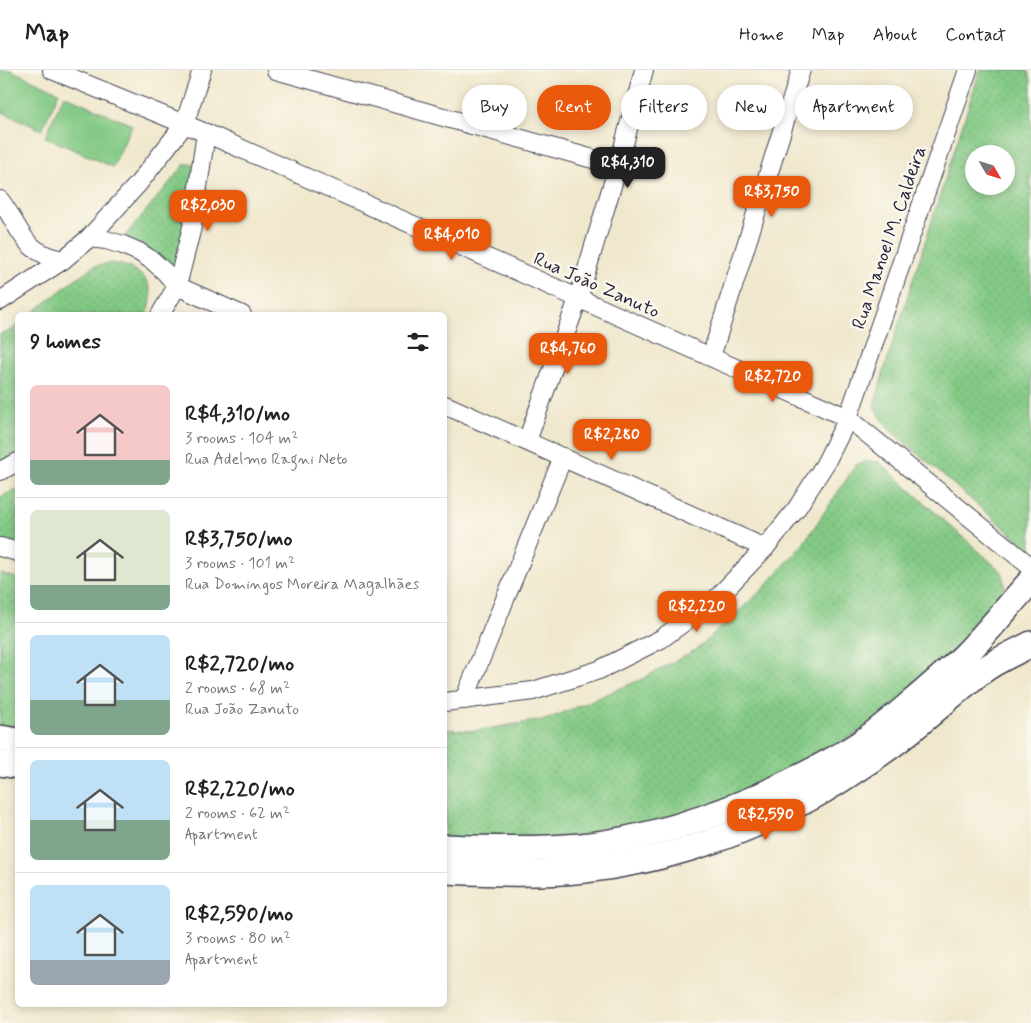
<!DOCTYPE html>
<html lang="en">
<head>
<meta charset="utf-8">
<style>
  body { margin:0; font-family:Mynerve,sans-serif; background:#f2f2f2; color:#222; height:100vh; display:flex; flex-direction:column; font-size:19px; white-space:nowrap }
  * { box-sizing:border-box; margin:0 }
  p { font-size:16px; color:#767676 }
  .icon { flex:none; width:28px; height:28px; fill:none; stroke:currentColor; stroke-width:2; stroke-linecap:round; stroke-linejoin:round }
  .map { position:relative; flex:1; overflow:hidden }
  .drawer { position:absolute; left:15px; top:242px; width:432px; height:695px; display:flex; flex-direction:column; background:#fff; border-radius:8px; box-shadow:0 2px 8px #0003 }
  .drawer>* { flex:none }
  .top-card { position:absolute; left:462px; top:15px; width:475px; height:45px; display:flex; gap:10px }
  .needle { width:32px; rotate:129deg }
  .tools { position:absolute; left:965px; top:75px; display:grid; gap:10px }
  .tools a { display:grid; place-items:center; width:50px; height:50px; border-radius:50%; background:#fff; box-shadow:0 2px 8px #0003; font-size:25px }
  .price { position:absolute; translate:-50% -42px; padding:0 11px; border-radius:10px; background:#ea580c; color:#fff; font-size:16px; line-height:32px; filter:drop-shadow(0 1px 2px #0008) }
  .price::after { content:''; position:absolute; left:50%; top:30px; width:15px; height:11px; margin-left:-8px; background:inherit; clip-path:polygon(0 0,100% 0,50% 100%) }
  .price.active { background:#222; color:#fff }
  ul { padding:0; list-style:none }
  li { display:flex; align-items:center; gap:15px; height:125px; padding:0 15px }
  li+li { border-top:1px solid #e0e0e0 }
  li span { display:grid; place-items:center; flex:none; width:140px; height:100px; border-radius:8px; color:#555 }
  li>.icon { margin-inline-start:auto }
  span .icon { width:60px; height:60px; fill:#fffc; stroke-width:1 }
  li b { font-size:21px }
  h2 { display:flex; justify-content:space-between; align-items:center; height:60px; padding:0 15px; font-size:21px }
  .chip { padding:0 18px; border-radius:22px; background:#fff; box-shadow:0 2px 8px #0003; font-size:18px; line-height:45px }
  .chip.active { background:#ea580c; color:#fff }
  header { display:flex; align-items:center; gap:30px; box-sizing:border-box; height:70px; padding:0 25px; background:#fff; border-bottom:1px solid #e0e0e0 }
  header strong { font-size:24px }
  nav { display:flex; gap:28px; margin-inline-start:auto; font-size:18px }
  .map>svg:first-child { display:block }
  .grass { fill:url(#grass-dots); stroke:#527660; fill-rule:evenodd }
  .pitch { fill:#82c984; stroke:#527660 }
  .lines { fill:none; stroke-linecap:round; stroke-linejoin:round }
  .street-casing { stroke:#414051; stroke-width:20 }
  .secondary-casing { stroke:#414051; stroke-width:28 }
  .street { stroke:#fff; stroke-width:18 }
  .secondary { stroke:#fff; stroke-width:25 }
  .labels { text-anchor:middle; stroke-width:5; stroke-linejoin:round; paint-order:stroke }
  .street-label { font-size:19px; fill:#22223b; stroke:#fbf7ec }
</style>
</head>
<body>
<header>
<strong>Map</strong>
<nav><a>Home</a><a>Map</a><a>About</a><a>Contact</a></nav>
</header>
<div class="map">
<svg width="1031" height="953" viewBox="0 0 1031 953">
  <defs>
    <pattern id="grass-dots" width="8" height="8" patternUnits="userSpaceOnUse" patternTransform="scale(1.25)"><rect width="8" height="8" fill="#82c984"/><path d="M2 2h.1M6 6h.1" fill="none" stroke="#70ac73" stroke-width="1.8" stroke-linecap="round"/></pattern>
  </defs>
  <rect width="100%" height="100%" fill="#fbf7ec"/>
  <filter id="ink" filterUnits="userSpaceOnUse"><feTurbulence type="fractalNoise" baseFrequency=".02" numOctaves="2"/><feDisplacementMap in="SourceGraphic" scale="10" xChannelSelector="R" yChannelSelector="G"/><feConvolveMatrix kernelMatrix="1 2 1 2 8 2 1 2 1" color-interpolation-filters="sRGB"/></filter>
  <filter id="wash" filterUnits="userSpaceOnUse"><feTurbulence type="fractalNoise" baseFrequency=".0096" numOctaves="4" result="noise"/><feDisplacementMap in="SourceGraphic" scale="20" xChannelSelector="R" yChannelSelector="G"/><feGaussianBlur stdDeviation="1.12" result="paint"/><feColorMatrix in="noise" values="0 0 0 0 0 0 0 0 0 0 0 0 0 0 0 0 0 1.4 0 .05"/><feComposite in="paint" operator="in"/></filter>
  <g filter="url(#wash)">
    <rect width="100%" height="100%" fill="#f0e8cd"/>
    <g class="grass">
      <path d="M980,0H1027L1031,10V481L889,359L874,337L884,300ZM974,84H1006V116H974Z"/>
      <polygon points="185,94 193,94 194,117 174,203 127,171 125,166"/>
      <path d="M111,193C140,196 160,215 147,245H30L74,210L94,196Z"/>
      <polygon points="17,255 17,386 0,395 0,264 12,260"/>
      <polygon points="867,391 879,392 1002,502 1005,516 993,543 933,604 864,659 786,703 700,739 572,770 445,770 445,659 473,661 548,649 642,609 697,579 762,520 803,474 856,395"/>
      <polygon points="17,419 17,476 0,471 0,427"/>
      <polygon points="0,503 17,508 17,665 0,661"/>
    </g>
    <g class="pitch">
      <polygon points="0,0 10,0 59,22 42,60 0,41"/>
      <polygon points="64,25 132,55 113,97 45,67"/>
    </g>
  </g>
  <g filter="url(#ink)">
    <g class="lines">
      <defs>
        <g id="street">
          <polyline points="52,0 206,63 848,348 1031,497"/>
          <polyline points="276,0 618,96"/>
          <path d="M0,130C22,159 21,182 63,190"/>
          <polyline points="89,168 106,170 123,175 139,182 153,191 166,203 177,216 242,245"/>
          <polyline points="0,231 63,190 89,168 138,114 184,55 202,0"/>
          <polyline points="160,245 177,216 192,157 206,63"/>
          <polyline points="711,287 801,0"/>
          <polyline points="445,335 765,478"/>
          <polyline points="527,371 578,229 618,96 644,0"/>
          <polyline points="0,401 18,392"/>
          <polyline points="0,477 18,482"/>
          <polyline points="464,630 563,387"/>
          <polyline points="445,632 533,621 599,600 661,569 717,528 765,478 797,438 825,394 848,348 968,0"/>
        </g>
        <g id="secondary">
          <polyline points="0,668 18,671"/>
          <polyline points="0,693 18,696"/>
          <path d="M445,777C491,779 536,780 581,776C659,768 735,740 804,705C825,694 847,683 866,669C887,654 906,637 925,621C938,609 952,598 965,585C988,562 1008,536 1030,512"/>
          <path d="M445,801C492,803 538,805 585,800C657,792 730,769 794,736C824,722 851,703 878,685C915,661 946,628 981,602C996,590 1015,583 1031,574"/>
        </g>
      </defs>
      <use href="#street" class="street-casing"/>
      <use href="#secondary" class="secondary-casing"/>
      <use href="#street" class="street"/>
      <use href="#secondary" class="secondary"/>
    </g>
  </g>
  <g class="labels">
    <g class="street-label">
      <text transform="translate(888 167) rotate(-71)" y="7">Rua Manoel M. Caldeira</text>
      <text transform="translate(597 214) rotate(24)" y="7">Rua João Zanuto</text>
    </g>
  </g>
</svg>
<div class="tools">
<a><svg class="needle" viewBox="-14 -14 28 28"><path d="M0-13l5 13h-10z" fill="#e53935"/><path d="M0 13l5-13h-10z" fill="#767676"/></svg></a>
</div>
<b class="price active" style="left:628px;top:119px">R$4,310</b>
<b class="price" style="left:772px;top:148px">R$3,750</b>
<b class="price" style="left:208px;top:162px">R$2,030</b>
<b class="price" style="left:452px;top:191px">R$4,010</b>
<b class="price" style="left:568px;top:305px">R$4,760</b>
<b class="price" style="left:773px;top:333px">R$2,720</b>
<b class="price" style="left:612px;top:391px">R$2,280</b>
<b class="price" style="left:697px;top:563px">R$2,220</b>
<b class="price" style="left:766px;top:771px">R$2,590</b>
<div class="top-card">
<a class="chip">Buy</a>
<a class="chip active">Rent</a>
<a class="chip">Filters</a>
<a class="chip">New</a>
<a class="chip">Apartment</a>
</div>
<section class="drawer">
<h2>9 homes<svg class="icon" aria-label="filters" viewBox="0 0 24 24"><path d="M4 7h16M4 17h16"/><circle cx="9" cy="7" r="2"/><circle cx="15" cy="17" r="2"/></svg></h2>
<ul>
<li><span style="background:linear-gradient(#f6c9c9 75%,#7fa58c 0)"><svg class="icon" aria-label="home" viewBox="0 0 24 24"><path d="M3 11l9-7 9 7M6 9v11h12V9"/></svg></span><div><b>R$4,310/mo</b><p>3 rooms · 104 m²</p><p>Rua Adelmo Ragni Neto</p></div></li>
<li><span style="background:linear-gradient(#dfe7d0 75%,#7fa58c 0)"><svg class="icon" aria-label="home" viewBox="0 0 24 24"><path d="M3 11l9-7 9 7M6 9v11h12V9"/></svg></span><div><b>R$3,750/mo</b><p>3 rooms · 101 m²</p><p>Rua Domingos Moreira Magalhães</p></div></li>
<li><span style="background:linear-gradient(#bfe0f5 65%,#7fa58c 0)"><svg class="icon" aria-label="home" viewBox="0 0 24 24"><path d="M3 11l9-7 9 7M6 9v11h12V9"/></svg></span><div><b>R$2,720/mo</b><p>2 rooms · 68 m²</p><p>Rua João Zanuto</p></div></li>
<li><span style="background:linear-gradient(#bfe0f5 60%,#7fa58c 0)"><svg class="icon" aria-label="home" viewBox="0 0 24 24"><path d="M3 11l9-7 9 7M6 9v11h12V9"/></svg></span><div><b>R$2,220/mo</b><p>2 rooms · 62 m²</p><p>Apartment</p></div></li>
<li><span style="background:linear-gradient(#bfe0f5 75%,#9aa5b1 0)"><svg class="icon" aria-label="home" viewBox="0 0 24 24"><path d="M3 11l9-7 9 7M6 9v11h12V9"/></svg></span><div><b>R$2,590/mo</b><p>3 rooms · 80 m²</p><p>Apartment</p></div></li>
</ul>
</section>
</div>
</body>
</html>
